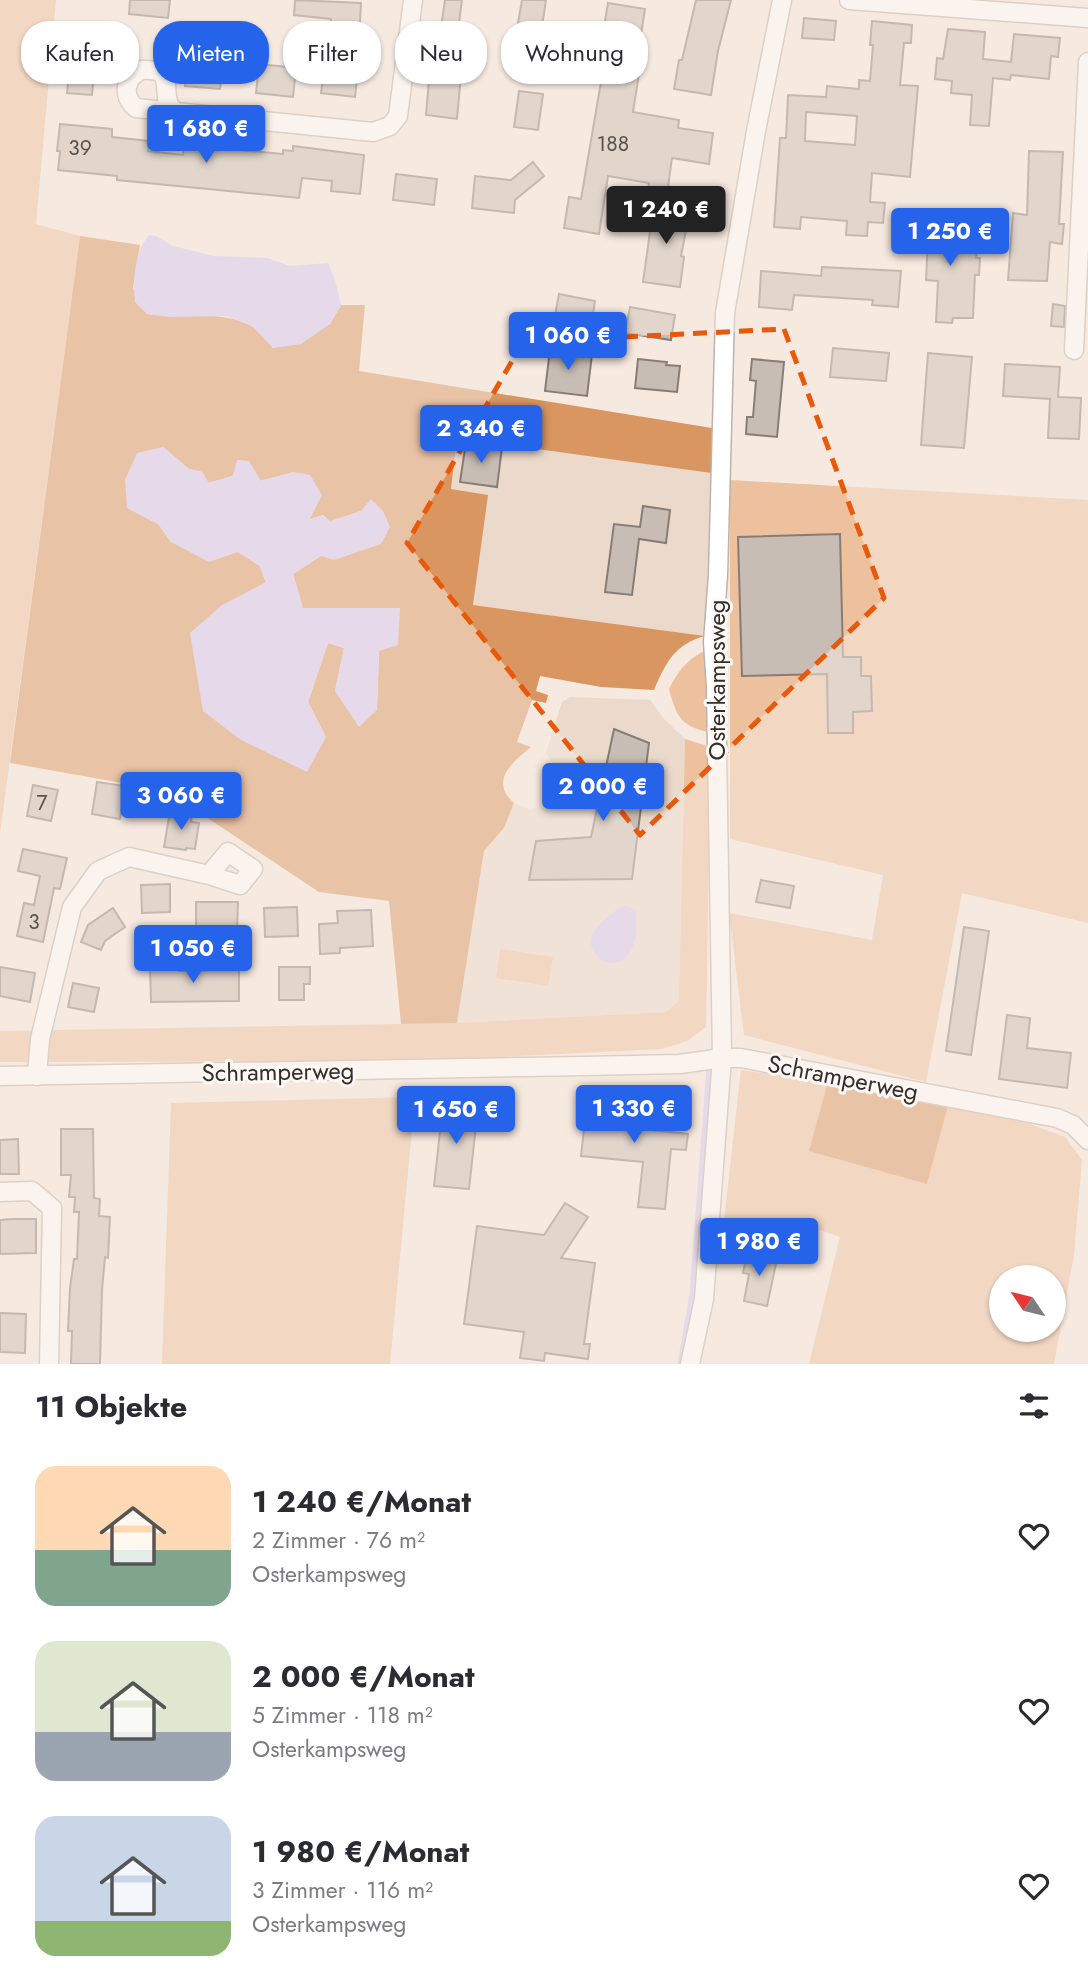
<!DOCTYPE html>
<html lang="de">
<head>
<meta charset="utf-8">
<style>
  body { margin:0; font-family:Jost,sans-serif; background:#f2f2f3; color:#2b2b33; height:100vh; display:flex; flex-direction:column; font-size:26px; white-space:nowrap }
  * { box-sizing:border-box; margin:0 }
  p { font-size:23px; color:#7c7c81 }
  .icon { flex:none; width:38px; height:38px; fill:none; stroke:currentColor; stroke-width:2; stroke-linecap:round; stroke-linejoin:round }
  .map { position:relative; height:1364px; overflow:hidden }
  .panel { display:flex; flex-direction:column; background:#fff; flex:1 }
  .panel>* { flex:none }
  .banner { position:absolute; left:21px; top:21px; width:700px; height:63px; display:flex; gap:14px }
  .needle { width:46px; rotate:305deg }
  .tools { position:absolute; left:989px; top:1265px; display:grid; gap:14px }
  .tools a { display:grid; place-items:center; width:77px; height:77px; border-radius:50%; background:#fff; box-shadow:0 2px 5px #0004; font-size:35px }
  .price { position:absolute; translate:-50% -60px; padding:0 16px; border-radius:7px; background:#2563eb; color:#fff; font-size:23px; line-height:46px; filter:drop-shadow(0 2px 4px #0008) }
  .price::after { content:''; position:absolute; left:50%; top:42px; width:21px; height:16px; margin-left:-10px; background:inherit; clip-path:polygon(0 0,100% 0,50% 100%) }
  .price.selected { background:#222; color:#fff }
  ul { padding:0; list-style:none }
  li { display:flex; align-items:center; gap:21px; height:175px; padding:0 35px }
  li span { display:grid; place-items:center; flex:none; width:196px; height:140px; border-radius:21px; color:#555 }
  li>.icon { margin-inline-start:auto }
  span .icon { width:84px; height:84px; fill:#fffc; stroke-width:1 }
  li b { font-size:30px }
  h2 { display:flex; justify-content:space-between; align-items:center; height:84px; padding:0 35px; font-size:30px }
  .chip { padding:0 24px; border-radius:28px; background:#fff; box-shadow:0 2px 5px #0004; font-size:24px; line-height:63px }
  .chip.selected { background:#2563eb; color:#fff }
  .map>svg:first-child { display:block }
  .built { fill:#ebdacc }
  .green { fill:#edc09e; fill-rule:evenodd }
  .forest { fill:#da9660; fill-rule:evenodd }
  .water { fill:#d3c6f4 }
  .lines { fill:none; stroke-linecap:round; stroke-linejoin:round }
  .stream { stroke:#d3c6f4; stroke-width:5 }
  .building { fill:#c8bdb4; stroke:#887d75; stroke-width:2; fill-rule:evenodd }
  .minor-casing { stroke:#bdb2a9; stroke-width:21 }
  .minor { stroke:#fff; stroke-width:18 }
  .marked { fill:none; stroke:#e8590c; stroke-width:5; stroke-dasharray:14 9; stroke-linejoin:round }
  .labels { text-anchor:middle; stroke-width:6; stroke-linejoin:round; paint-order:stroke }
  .number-label { font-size:21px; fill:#58524d }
  .street-label { font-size:24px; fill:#332f2b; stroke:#fdf8f5 }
</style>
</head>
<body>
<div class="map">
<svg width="1088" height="1364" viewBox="0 0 1088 1364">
  <rect width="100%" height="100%" fill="#f6e9e0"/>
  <g class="built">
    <polygon points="457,437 711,473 705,636 473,605 487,495 451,489"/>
    <polygon points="570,697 650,700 665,720 685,739 679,1001 666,1012 457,1023 484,851 504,828 514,803 530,809 550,802 558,788 558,773 546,752 562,702"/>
  </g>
  <g class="green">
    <polygon points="0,0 56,0 36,224 80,236 0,834"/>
    <polygon points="730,480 1088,500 1088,923 962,893 926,1082 744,1035 729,913 872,940 883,875 730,839"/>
    <path d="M709,650L708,732C680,726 676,715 669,689C678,671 690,655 709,650Z"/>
    <polygon points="685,739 711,747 706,1027 687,1041 662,1049 415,1061 0,1062 0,1031 457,1023 666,1012 679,1001"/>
    <polygon points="500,949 553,957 548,986 496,978"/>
    <path d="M741,1070L828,1082L927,1184L948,1106L1030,1124L1065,1137L1082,1160L1074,1255L1054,1364H809L840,1237L792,1220L789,1242L724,1221ZM1001,1278H1054V1330H1001Z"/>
    <polygon points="415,1097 390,1364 162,1364 171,1103"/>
  </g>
  <g class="forest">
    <path d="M80,236L140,245L133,288L147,314C180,318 220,310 250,325C259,330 266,340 273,348L330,324L341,305H365L359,371L712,428L711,473L457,438L451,489L488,495L473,605L705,636C675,644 666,662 654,690L601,687L540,676L536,691L548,695L546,703L532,700L517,742L531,747C512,763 489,780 514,803L504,828L484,851L457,1023L401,1024L389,901L319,892L167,791L10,763ZM163,447L189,469L202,472L208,483L233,476L238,460L249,462L260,481L294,472L309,520L323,515L330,522L361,511L321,556L293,574L303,608H400L379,651L377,710L335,691L344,648L328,643L308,702L326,737L221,606L266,583L260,566L238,552L171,542L159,525Z"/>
    <polygon points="828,1082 948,1106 927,1184 809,1151"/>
  </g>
  <g class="water">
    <path d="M149,235L156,236L173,246L214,256L267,258L290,266L328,263L335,280L341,305L330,324L301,344L273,348L252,326L226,316L170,317L147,314L135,302C133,280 134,252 149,235Z"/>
    <polygon points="163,447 189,469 202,472 209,483 233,476 237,460 249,461 261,481 294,472 310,475 322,495 310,519 323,515 330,521 361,511 371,499 383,511 390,527 381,544 334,560 321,556 293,574 303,608 400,608 398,645 379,651 377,710 359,727 335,691 344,648 328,643 308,702 326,737 307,772 241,740 203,711 190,633 221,606 266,582 260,566 238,552 209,562 171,542 159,525 127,508 125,480 137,453"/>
    <path d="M625,906L631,907L636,910C644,1001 561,955 603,921C610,915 616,909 625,906Z"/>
  </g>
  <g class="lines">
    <polyline class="stream" points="680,1364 692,1294 709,1068"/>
  </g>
  <g class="building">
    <polygon points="130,0 170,0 168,18 129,14"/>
    <polygon points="295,0 361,3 359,41 330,40 331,19 294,15"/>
    <polygon points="445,0 462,0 458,30 465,31 457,119 426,115 432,45 435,45 437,28 441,28"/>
    <polygon points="522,0 546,0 541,33 556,36 552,60 510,53 514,29 517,29"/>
    <polygon points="696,0 731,0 718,51 711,95 674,89 679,60 682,60"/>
    <polygon points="608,3 645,9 637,60 641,61 633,112 679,120 678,128 713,133 709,164 672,158 667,194 648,191 649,183 608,176 599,234 564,228 569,197 581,199 601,82 595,81"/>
    <polygon points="804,18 836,21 834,40 802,38"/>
    <path d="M872,21L912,25L911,43H904L900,85L918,86L910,177L872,173L870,202L885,203L883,223L868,222L867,236L846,235L847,221L801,217L800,229L774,227L780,138H786L788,95L826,97L827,86L859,89V80L870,81L873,45H870ZM806,112L857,116L855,145L805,141Z"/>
    <polygon points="948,29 985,32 983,59 1011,62 1014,34 1060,38 1058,57 1051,56 1049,79 1011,75 1010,80 993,78 989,126 970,125 972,95 951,93 952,81 935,79 937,58 943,59"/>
    <polygon points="189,39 205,40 204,46 224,48 220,89 185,86"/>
    <polygon points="76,44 106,47 104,63 95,63 92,95 67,93 71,59 75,60"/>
    <polygon points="259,64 296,68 293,97 256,93"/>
    <polygon points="324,66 358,69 355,97 321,93"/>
    <polygon points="519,91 543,94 538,130 514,127"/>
    <polygon points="60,124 112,129 112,137 149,141 148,151 183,155 184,145 283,154 283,150 293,151 293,146 364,155 360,194 331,191 332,181 302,178 299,198 117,180 117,176 58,170 60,151 57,151"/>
    <polygon points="1029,151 1063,152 1059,224 1064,224 1062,244 1050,242 1047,281 1008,280 1013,213 1027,215"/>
    <polygon points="533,162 544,176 515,200 514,213 472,208 475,176 511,180"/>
    <polygon points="396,174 437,179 434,205 393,200"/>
    <polygon points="654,203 690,210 681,256 684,257 680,287 643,282"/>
    <polygon points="925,209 955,212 951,243 969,244 971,251 977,251 976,258 980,258 979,275 975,275 973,318 953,318 952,323 936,322 938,281 926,280 928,238 923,238"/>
    <polygon points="822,267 901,271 898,307 872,305 873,300 794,295 792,310 759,307 761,271 821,276"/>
    <polygon points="559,294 595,301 591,327 554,321"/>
    <polygon points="1053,304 1065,306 1064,327 1051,326"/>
    <polygon points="630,307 675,315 671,340 625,333"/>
    <polygon points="833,348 889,353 886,381 830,377"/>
    <polygon points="550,349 592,354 587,396 545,391"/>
    <polygon points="928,353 972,357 964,448 921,445"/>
    <polygon points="638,359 667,362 666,365 680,366 677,392 635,388"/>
    <polygon points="752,359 784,362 777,437 746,434 747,417 753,417 756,381 750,380"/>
    <polygon points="1005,364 1060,367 1058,397 1081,398 1079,439 1048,438 1050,399 1003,396"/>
    <polygon points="466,442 502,447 497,487 460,482"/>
    <polygon points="643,506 670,510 666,543 639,539 632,595 605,592 614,524 640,527"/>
    <polygon points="840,534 843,657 861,657 861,676 871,676 872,711 853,712 853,733 828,733 827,674 742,676 738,537"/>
    <polygon points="614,729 649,743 632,879 529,880 536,841 591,837"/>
    <polygon points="97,782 125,786 120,819 92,814"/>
    <polygon points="33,785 58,790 51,821 27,816"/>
    <polygon points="170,811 192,815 191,822 199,823 195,849 186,848 186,850 164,847"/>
    <polygon points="23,849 67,858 60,889 54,888 43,942 17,936 24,903 34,905 40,876 18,871"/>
    <polygon points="761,880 794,886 790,908 756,902"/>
    <polygon points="170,884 170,912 142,913 141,885"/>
    <polygon points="196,902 238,902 237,932 196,932"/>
    <polygon points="297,907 298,936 265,937 264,908"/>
    <polygon points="113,908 125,927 105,941 101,950 81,942 88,925"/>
    <polygon points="371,910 373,946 340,948 340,953 320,954 319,924 338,923 337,911"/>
    <polygon points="964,927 989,931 971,1055 946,1051"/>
    <polygon points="179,965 179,971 239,970 239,1001 151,1002 150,966"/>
    <polygon points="0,967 35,973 30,1002 0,996"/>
    <polygon points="279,967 310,967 310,984 304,984 304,1000 279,1000"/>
    <polygon points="73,983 99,988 94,1012 68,1007"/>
    <polygon points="1007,1015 1030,1018 1027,1048 1071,1053 1067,1088 999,1079"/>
    <polygon points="609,1093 645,1096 642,1129 688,1134 686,1150 671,1149 665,1209 638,1207 643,1162 581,1156 585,1119 606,1121"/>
    <polygon points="443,1104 478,1107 469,1189 434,1186"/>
    <polygon points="61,1129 93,1129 94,1198 100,1199 99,1216 110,1217 108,1258 105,1257 102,1290 100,1364 71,1364 72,1331 68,1331 70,1288 74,1259 77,1259 79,1212 74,1212 75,1197 69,1197 71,1175 61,1175"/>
    <polygon points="18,1139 19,1174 0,1174 0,1140"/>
    <polygon points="565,1203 588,1217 561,1258 595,1263 584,1344 590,1344 588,1359 545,1353 544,1361 520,1358 524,1332 464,1324 477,1226 544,1235"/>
    <polygon points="11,1219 36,1219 36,1253 0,1254 0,1220"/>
    <polygon points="747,1253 777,1259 767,1306 744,1301 749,1274 743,1273"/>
    <polygon points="0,1313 26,1314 25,1353 0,1352"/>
  </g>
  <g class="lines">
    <defs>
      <g id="minor">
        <polyline points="849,0 1088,18"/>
        <path d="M177,114C176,112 170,106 169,105C162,88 175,68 142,70C125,77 121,96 136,108L373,132L390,126L398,116L413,0"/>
        <polyline points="1074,350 1088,62"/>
        <polyline points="0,1076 584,1066 680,1064 722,1058 741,1058 1057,1118 1073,1125 1088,1140"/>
        <polyline points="37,1076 40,1039 72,907 98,871 129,857 209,875 240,885 253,869 228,852 209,875"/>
        <polyline points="0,1192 32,1191 52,1208 49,1364"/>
        <polyline points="690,1364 704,1299 722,1058 716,687 713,642 718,575 725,313 756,131 782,0"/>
      </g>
    </defs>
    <use href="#minor" class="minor-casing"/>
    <use href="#minor" class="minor"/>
  </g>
  <path d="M0 0H1088V1364H0ZM784,329L884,598L640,835L407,543L523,342Z" fill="#f6e9e0" fill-opacity=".55" fill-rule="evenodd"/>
  <path class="marked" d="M784,329L884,598L640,835L407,543L523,342Z"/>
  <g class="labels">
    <g class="number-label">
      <text x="613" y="151">188</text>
      <text x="80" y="155">39</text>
      <text x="42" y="810">7</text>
      <text x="34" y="929">3</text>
    </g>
    <g class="street-label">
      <text transform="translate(717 680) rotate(-90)" y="8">Osterkampsweg</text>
      <text transform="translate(278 1072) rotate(-1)" y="8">Schramperweg</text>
      <text transform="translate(843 1078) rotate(11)" y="8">Schramperweg</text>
    </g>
  </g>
</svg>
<div class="tools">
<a><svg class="needle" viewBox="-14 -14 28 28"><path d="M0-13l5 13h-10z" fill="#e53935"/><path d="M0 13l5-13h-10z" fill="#7c7c81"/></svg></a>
</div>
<b class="price" style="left:206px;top:165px">1 680 €</b>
<b class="price selected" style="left:666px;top:246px">1 240 €</b>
<b class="price" style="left:950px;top:268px">1 250 €</b>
<b class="price" style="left:568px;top:372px">1 060 €</b>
<b class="price" style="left:481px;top:465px">2 340 €</b>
<b class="price" style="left:603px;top:823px">2 000 €</b>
<b class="price" style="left:181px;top:832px">3 060 €</b>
<b class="price" style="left:193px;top:985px">1 050 €</b>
<b class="price" style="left:634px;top:1145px">1 330 €</b>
<b class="price" style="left:456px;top:1146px">1 650 €</b>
<b class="price" style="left:759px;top:1278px">1 980 €</b>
<div class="banner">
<a class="chip">Kaufen</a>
<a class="chip selected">Mieten</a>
<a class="chip">Filter</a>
<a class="chip">Neu</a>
<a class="chip">Wohnung</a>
</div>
</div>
<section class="panel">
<h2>11 Objekte<svg class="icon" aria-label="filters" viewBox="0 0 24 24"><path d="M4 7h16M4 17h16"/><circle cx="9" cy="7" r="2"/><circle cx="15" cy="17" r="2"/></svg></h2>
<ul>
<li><span style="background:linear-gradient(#ffd9b3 60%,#7fa58c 0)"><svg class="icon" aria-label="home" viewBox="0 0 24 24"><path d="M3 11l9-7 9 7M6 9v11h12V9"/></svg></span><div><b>1 240 €/Monat</b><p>2 Zimmer · 76 m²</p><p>Osterkampsweg</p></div><svg class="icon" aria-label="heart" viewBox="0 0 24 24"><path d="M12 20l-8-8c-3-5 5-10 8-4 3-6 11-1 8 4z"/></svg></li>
<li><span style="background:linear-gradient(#dfe7d0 65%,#9aa5b1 0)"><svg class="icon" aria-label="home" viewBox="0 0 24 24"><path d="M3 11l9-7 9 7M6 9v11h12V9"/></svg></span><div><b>2 000 €/Monat</b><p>5 Zimmer · 118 m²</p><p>Osterkampsweg</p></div><svg class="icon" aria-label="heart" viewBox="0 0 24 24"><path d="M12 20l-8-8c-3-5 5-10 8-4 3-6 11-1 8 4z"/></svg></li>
<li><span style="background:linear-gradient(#c9d6e8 75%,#8fb573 0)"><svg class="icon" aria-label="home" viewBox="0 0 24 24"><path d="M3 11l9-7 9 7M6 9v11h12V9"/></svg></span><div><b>1 980 €/Monat</b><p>3 Zimmer · 116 m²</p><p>Osterkampsweg</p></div><svg class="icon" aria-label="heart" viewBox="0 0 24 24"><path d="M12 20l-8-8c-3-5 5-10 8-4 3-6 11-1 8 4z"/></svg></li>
</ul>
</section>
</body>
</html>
